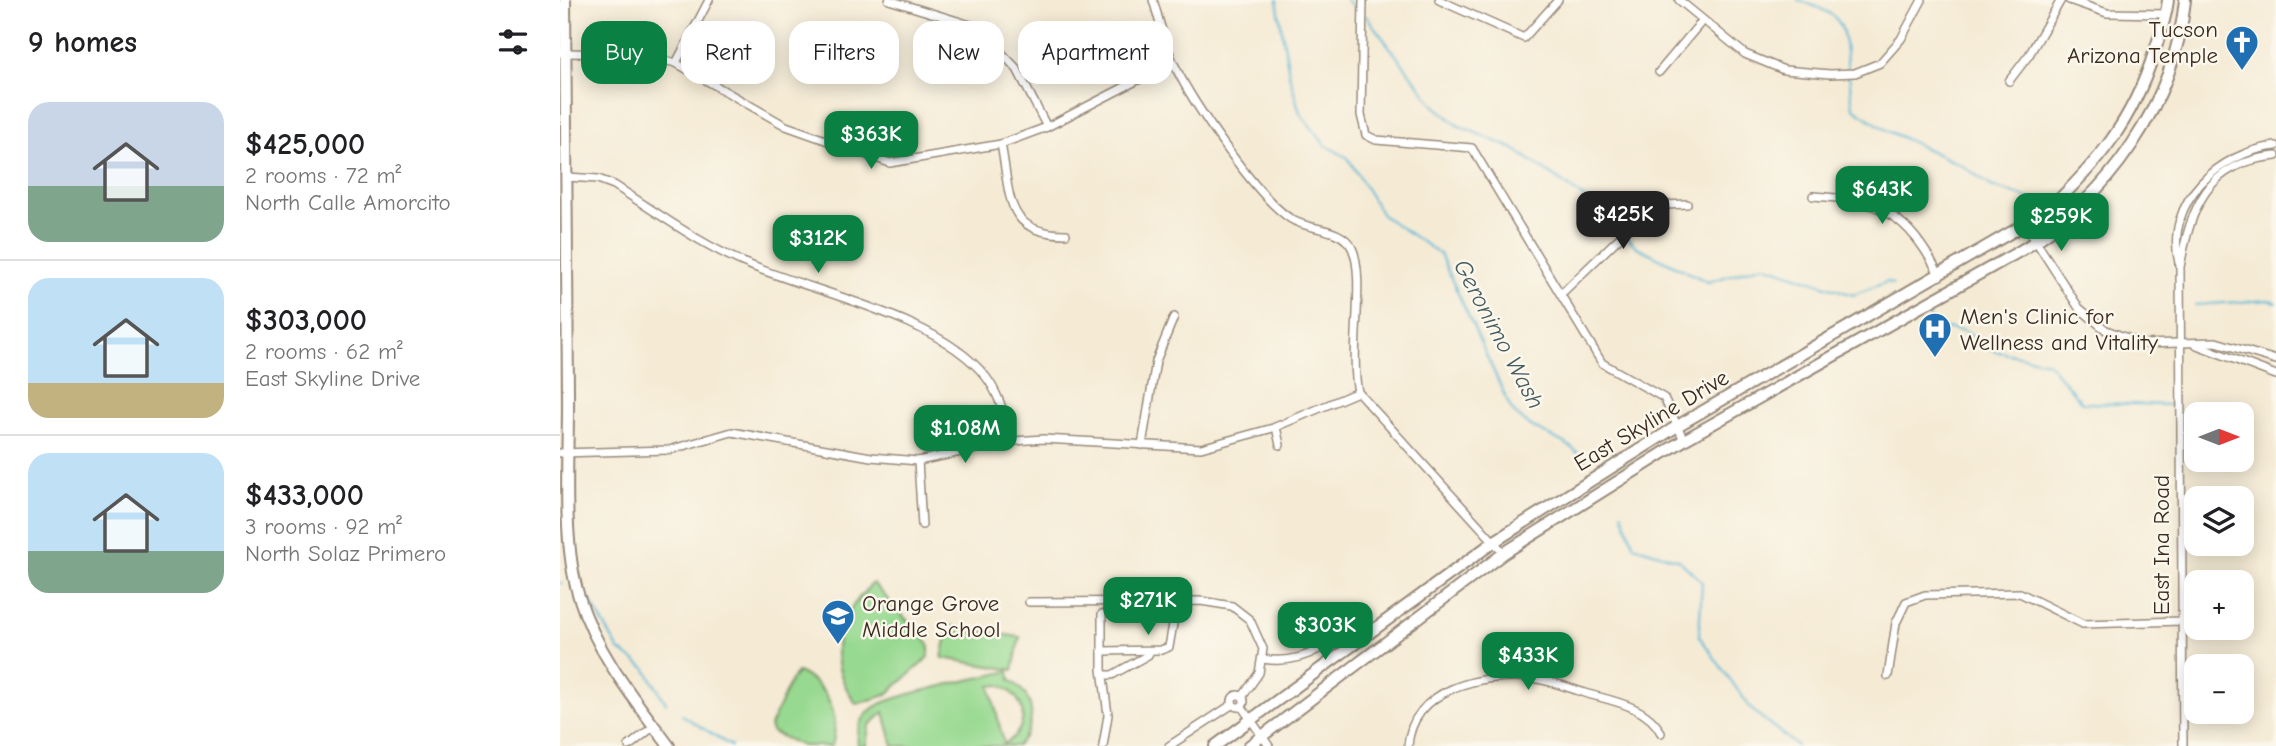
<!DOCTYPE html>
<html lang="en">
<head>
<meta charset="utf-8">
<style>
  body { margin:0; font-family:"Comic Neue",sans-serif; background:#f2f2f2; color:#202124; height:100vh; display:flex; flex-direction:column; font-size:26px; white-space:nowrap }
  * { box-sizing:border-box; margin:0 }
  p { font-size:23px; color:#757577 }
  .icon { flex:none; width:38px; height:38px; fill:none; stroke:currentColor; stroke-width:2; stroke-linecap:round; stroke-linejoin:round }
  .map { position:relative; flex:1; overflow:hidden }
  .drawer { display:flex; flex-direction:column; background:#fff; width:560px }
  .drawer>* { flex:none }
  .hud { position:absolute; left:21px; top:21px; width:665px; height:63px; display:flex; gap:14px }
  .needle { width:46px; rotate:90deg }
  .tools { position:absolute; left:1624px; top:402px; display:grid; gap:14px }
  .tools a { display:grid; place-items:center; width:70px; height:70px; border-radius:14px; background:#fff; box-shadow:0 4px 18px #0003; font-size:35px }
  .price { position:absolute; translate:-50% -60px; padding:0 16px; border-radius:14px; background:#0b8043; color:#fff; font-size:23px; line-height:46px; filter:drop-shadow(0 2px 4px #0008) }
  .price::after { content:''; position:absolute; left:50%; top:42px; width:21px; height:16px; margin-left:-10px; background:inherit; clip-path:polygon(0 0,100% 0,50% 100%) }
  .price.selected { background:#222; color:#fff }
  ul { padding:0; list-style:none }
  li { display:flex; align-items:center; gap:21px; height:175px; padding:0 28px }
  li+li { border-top:2px solid #e0e0e0 }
  li span { display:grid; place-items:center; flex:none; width:196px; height:140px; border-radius:21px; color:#555 }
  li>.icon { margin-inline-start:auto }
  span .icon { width:84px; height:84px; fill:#fffc; stroke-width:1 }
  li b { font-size:30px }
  h2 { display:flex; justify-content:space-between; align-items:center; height:84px; padding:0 28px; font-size:30px }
  .chip { padding:0 24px; border-radius:21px; background:#fff; box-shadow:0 4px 18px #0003; font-size:24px; line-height:63px }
  .chip.selected { background:#0b8043; color:#fff }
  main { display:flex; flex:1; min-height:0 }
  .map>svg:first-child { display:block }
  .green { fill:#97d990; stroke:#698257; stroke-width:2; fill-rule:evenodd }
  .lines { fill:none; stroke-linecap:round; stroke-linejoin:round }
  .stream { stroke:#57b5d5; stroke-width:2 }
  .minor-casing { stroke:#988a7a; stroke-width:10 }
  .secondary-casing { stroke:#988a7a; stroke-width:14 }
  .primary-casing { stroke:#988a7a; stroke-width:14 }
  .minor { stroke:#fff; stroke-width:7 }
  .secondary { stroke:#fff; stroke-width:10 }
  .primary { stroke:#fff; stroke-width:10 }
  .labels { text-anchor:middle; stroke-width:5; stroke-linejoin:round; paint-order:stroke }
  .poi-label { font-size:23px; fill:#3b2a1e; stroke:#fbf7ec; text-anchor:start }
  .street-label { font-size:23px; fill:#3b2a1e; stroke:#fbf7ec }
  .water-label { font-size:24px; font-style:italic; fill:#455b5e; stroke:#fbf7ec }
</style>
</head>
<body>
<main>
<section class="drawer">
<h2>9 homes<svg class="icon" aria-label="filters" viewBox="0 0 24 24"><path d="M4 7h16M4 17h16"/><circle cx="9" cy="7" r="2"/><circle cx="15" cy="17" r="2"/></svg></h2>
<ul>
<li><span style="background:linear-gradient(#c9d6e8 60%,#7fa58c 0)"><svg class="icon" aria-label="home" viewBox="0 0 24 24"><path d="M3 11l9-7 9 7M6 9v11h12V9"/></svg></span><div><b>$425,000</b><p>2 rooms · 72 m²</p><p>North Calle Amorcito</p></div></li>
<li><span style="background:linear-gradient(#bfe0f5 75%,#c2b280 0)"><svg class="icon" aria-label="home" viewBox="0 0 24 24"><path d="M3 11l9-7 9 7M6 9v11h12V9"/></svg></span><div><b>$303,000</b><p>2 rooms · 62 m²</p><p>East Skyline Drive</p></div></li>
<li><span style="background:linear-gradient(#bfe0f5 70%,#7fa58c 0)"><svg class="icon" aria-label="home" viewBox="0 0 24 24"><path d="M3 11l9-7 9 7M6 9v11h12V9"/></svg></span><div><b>$433,000</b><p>3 rooms · 92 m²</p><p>North Solaz Primero</p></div></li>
</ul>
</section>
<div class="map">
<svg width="1716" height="746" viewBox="0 0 1716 746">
  <rect width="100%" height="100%" fill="#fbf7ec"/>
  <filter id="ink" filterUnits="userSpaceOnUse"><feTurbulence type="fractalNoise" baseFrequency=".0143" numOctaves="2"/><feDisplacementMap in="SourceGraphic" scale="14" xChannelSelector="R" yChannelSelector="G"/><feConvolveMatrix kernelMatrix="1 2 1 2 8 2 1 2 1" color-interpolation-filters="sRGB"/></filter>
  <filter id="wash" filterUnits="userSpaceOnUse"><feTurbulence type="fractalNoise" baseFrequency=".00686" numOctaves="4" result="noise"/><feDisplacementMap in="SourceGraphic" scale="28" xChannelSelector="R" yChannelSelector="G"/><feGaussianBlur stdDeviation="1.57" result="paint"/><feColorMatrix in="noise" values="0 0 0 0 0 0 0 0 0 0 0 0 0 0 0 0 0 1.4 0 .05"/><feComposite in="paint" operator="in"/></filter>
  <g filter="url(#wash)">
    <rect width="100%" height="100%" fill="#f5ebd5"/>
    <g class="green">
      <path d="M313,583L369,644V657L326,695L296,704C264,658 274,620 313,583Z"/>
      <polygon points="389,626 460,637 453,670 382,658"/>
      <path d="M449,671L450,680C476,697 478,724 457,746H333L324,712L309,726L306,746H298C296,732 301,717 313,708C334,694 420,678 449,671ZM438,685C467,695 472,729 444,744L430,686Z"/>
      <path d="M238,672C268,686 281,714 272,746H242L212,732L210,726L231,680Z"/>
    </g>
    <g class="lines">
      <g class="stream">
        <path d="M717,0L729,74L740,113L765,145L788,158L822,215L880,254L951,409C973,436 1007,435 1027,463"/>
        <polyline points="786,0 799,11"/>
        <path d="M1238,0C1287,17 1282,21 1288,70"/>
        <polyline points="806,16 875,106 897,125 954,149 1022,196 1062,233"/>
        <polyline points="1289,75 1293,108 1326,130 1403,166 1431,186 1477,201"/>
        <polyline points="1066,237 1077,247 1148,282 1204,265 1293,295 1327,282 1333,284"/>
        <polyline points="1635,305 1709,300 1716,303"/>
        <polyline points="1369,318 1380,327 1404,331 1434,351 1488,362 1522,403 1616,405"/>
        <polyline points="1627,405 1645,406 1658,415"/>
        <polyline points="1682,429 1685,431"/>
        <polyline points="1062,513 1074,546 1119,560 1142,582 1139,636 1192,710 1237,746"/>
        <polyline points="0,583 2,583"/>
        <polyline points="29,599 59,650 85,668 106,703"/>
        <polyline points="122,715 171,746"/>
      </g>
    </g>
  </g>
  <g filter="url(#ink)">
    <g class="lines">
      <defs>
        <g id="minor">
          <polyline points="329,0 417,27 457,69 487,127"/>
          <path d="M593,0C600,22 605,46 615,66C632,102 698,199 731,219C748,231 781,226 792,248C806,277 789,352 798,392L944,553"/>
          <polyline points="803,0 801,115 806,135 816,140 912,148 1042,363 1104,398 1124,440"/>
          <polyline points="879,0 964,38 998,0"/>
          <polyline points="1119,0 1185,54 1224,70 1270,74 1295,73 1320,63 1341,39 1362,0"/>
          <polyline points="1509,0 1547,13 1606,14"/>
          <polyline points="0,53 79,54 116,63 226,126 330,163 441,144 487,127 613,62"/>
          <polyline points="116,63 149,0"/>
          <polyline points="1099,72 1143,20"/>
          <polyline points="1449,81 1469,55 1501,0"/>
          <path d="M441,144C451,194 443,234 506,234"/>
          <path d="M7,177L38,179L54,185C99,214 142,246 192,266C261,294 380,318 426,377C440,395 446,421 453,441"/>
          <path d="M1253,196C1322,200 1347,214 1380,276"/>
          <polyline points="1466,226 1519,308 1546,330 1583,344 1656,342 1716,360"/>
          <path d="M1619,263C1604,201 1660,152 1716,146"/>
          <polyline points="1001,294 1088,210 1105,205 1127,204"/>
          <polyline points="1637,345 1716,375"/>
          <polyline points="716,427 720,445"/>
          <polyline points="582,445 596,361 614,317"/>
          <polyline points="0,453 109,450 172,432 311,457 358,461 453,441 484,439 641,448 713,428 798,392"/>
          <polyline points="358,461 362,525"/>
          <polyline points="469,602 641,601 672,606 690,620 703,649 699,673 683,696"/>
          <polyline points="542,614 542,669 548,715 543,746"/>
          <polyline points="542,651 601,650 609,647 617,601"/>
          <path d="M703,659C744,666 779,642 801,609"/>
          <polyline points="545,675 552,675 588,655 590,651"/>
          <polyline points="1328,676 1336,623 1346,602 1365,595 1460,593 1523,624 1622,621"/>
          <circle cx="678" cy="701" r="6"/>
          <polyline points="682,707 709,746"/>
          <polyline points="69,746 94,726"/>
          <polyline points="609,746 673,704"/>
          <path d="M848,746C852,688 923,673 971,678C990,680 1009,688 1028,694C1054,701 1088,707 1101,733"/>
          <path d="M1623,746L1620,267C1631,207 1647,162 1716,156"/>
        </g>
        <path id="secondary" d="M5,0C6,131 7,261 8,392C9,453 1,540 19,597C37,654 74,699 109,746"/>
        <g id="primary">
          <path d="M655,746L935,541L1119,425L1486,212C1538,163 1572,122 1594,53C1600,35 1606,18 1608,0"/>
          <path d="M689,746L944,553L1124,440L1460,251C1548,199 1615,103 1625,0"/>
        </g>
      </defs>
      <use href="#minor" class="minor-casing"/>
      <use href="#secondary" class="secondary-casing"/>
      <use href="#primary" class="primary-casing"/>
      <use href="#minor" class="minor"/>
      <use href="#secondary" class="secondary"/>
      <use href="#primary" class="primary"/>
    </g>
  </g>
  <defs>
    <symbol id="church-pin" viewBox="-11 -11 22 30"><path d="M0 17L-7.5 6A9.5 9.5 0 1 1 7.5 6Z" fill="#1f6fb2" stroke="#fbf7ec"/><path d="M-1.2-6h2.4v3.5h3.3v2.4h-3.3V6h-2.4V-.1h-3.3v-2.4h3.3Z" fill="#fff"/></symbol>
    <symbol id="hospital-pin" viewBox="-11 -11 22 30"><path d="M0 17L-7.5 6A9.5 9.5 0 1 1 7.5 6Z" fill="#1f6fb2" stroke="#fbf7ec"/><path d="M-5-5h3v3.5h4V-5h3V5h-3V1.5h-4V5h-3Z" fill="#fff"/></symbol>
    <symbol id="school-pin" viewBox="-11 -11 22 30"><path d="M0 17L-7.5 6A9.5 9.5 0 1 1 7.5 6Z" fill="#1f6fb2" stroke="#fbf7ec"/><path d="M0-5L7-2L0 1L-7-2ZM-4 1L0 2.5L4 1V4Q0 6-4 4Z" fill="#fff"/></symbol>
  </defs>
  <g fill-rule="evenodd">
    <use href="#church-pin" x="1663" y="23" width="38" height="52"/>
    <use href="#hospital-pin" x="1356" y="310" width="38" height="52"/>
    <use href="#school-pin" x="259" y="597" width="38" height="52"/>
  </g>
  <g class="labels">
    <g class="poi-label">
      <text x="1658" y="37" text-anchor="end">Tucson<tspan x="1658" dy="26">Arizona Temple</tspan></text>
      <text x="1400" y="324">Men's Clinic for<tspan x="1400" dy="26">Wellness and Vitality</tspan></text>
      <text x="302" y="611">Orange Grove<tspan x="302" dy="26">Middle School</tspan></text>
    </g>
    <g class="street-label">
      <text transform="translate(1091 420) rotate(-31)" y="8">East Skyline Drive</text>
      <text transform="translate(1601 545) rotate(-90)" y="8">East Ina Road</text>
    </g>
    <g class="water-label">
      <text transform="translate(939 334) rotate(62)" y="8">Geronimo Wash</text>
    </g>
  </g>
</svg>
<div class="tools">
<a><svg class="needle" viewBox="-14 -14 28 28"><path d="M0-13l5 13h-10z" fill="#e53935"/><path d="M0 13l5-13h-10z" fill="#757577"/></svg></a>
<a><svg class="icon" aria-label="layers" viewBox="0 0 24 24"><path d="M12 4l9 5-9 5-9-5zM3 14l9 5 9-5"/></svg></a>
<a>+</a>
<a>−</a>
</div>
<b class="price" style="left:311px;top:171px">$363K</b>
<b class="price" style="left:1322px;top:226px">$643K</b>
<b class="price selected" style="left:1063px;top:251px">$425K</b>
<b class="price" style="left:1501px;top:253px">$259K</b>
<b class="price" style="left:258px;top:275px">$312K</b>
<b class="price" style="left:405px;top:465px">$1.08M</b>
<b class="price" style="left:588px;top:637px">$271K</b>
<b class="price" style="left:765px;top:662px">$303K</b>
<b class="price" style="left:968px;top:692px">$433K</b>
<div class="hud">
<a class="chip selected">Buy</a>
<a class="chip">Rent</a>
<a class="chip">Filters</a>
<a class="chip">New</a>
<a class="chip">Apartment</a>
</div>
</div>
</main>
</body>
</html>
